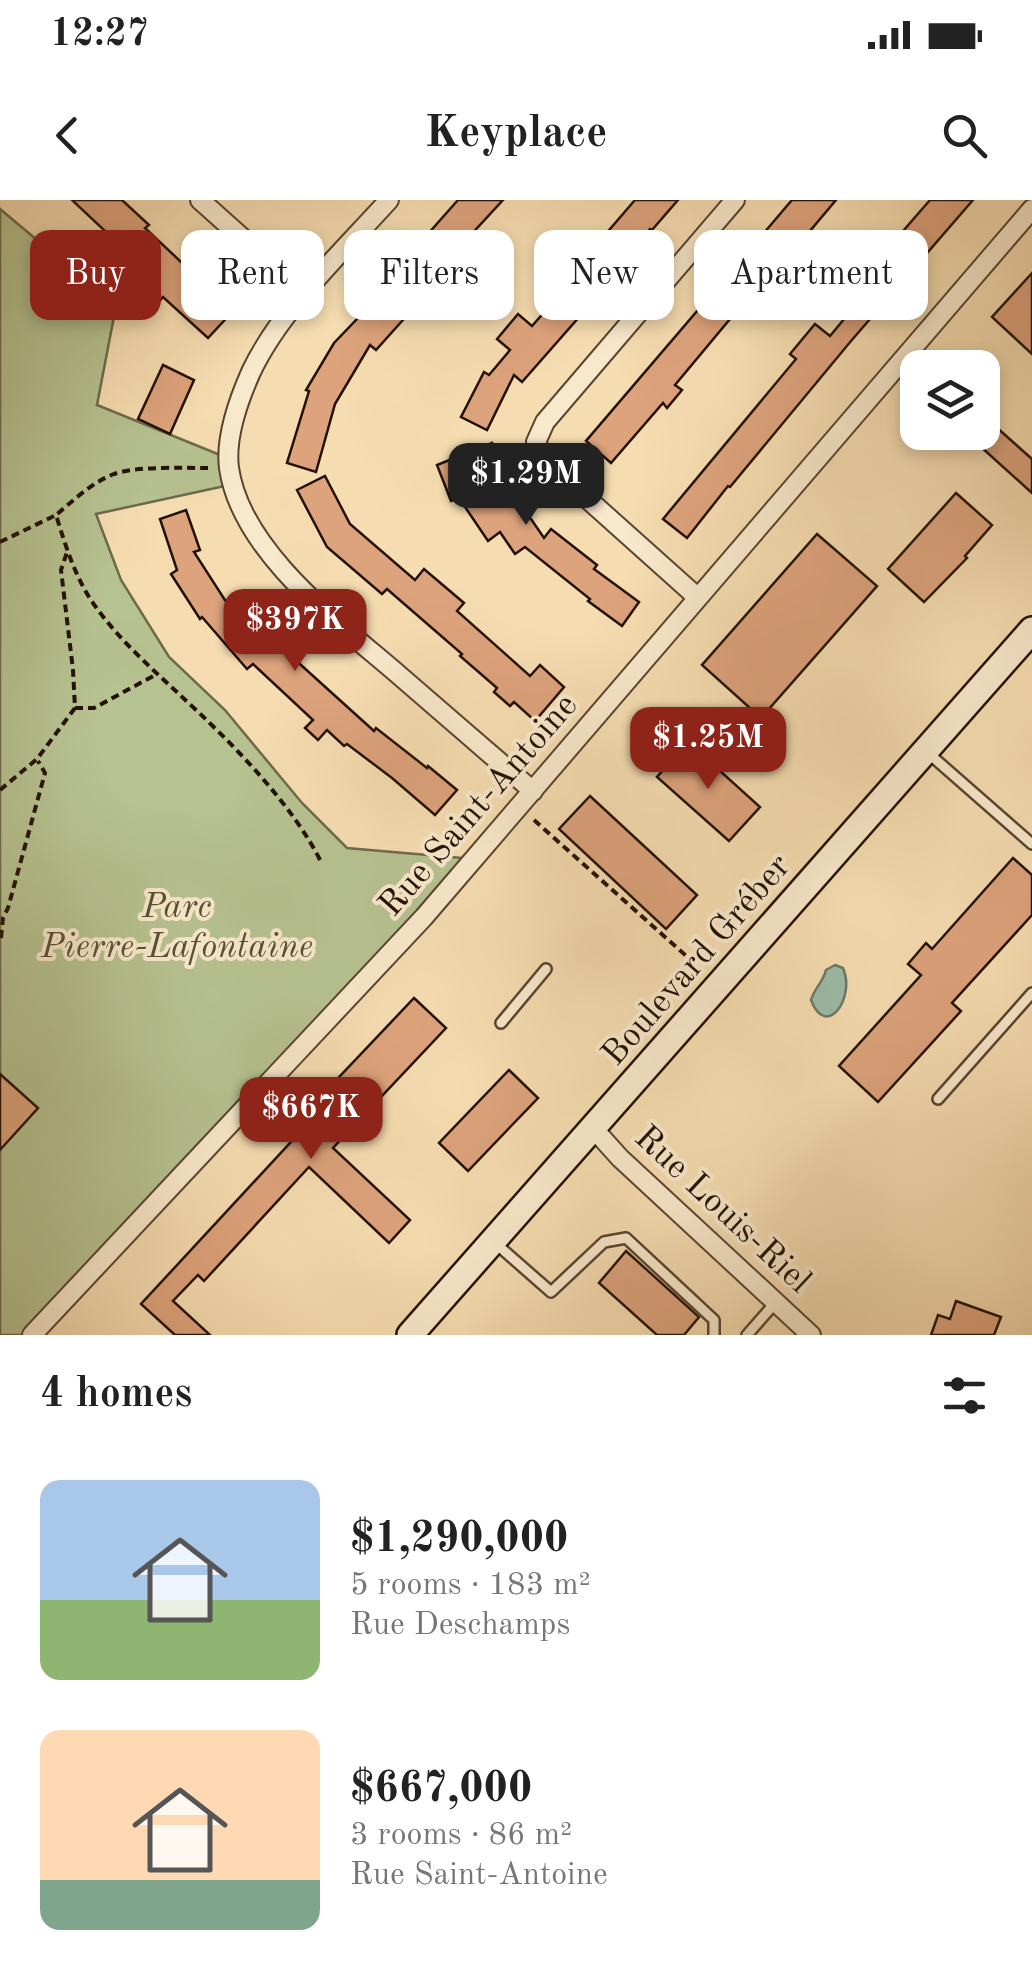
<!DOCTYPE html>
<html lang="en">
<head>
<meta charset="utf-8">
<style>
  body { margin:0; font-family:"Old Standard TT",serif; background:#f2f2f2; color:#222; height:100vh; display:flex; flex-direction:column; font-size:38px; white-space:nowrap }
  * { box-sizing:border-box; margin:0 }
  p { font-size:32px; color:#767676 }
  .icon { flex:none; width:55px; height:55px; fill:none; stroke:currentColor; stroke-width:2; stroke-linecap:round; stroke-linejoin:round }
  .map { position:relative; height:1135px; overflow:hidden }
  .panel { display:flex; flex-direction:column; background:#fff; flex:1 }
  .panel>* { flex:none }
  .banner { position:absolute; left:30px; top:30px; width:972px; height:90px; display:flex; gap:20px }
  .tools { position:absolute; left:900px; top:150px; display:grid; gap:20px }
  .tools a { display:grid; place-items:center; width:100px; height:100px; border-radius:20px; background:#fff; box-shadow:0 5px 15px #0003; font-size:50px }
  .price { position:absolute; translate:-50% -85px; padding:0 22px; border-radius:20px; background:#8f2418; color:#fff; font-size:32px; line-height:65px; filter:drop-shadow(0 2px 5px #0008) }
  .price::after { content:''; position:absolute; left:50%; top:60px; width:30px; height:22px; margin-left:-15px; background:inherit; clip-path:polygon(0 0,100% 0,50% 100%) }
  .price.current { background:#222; color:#fff }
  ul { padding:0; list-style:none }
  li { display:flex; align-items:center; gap:30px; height:250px; padding:0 40px }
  li span { display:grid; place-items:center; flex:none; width:280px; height:200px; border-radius:20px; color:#555 }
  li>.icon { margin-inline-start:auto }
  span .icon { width:120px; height:120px; fill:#fffc; stroke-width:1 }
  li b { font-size:42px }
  h2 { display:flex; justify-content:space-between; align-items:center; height:120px; padding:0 40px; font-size:42px }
  .tag { padding:0 35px; border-radius:20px; background:#fff; box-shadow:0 5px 15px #0003; font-size:35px; line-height:90px }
  .tag.current { background:#8f2418; color:#fff }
  .status { display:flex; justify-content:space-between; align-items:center; height:70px; padding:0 50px; background:#fff; direction:ltr }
  .status svg { height:28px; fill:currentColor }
  header { display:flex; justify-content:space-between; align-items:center; height:130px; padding:0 40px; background:#fff; font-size:45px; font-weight:600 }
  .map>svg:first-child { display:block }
  .green { fill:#b6c290; stroke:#6c6a4b; stroke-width:2.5 }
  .water { fill:#9dbca9; stroke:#6c7868; stroke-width:2.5 }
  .building { fill:#dda37c; stroke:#231106; stroke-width:2.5 }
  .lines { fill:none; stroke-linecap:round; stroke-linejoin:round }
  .lane-casing { stroke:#584431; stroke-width:14 }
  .street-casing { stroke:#584431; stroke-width:22 }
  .secondary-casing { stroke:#231106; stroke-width:30 }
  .path { stroke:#231106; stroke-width:4; stroke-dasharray:8 5; stroke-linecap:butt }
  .lane { stroke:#f9e9cc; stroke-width:9 }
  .street { stroke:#f9e9cc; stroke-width:18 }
  .secondary { stroke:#f9e9cc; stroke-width:25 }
  .labels { text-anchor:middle; stroke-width:8; stroke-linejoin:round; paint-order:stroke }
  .street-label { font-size:35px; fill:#231106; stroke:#f9e9cc }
  .park-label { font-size:35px; font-style:italic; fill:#564f36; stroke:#f9e9cc }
</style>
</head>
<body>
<div class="status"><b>12:27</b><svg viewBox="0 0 49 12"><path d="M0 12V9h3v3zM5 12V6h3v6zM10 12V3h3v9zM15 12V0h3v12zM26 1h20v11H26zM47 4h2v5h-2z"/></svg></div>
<header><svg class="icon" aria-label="back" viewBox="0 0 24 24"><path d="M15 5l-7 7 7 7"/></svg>Keyplace<svg class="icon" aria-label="search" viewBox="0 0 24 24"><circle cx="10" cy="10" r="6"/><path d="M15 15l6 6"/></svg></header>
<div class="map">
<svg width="1032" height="1135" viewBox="0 0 1032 1135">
  <rect width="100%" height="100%" fill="#f6ddb1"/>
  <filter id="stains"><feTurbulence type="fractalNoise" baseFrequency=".002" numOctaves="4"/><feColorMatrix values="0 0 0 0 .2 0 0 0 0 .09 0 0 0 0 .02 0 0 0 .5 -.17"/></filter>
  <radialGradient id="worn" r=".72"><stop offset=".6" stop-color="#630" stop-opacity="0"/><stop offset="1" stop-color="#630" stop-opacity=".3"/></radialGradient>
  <polygon class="green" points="0,9 116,106 97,205 230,259 234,284 96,314 121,380 169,457 225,510 302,603 347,648 474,659 32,1135 0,1135"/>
  <path class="water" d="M835,765L843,768C856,798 826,840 811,800C814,789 823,782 826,770Z"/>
  <g class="building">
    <polygon points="72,0 122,0 149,25 145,28 233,111 208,138 163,97 157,104 126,75 138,62"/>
    <polygon points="458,0 503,0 444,64 451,70 413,113 411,111 376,150 370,145 335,204 316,272 287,263 309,191 306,190 334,143 382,93 387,96 435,41 427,35"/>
    <polygon points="635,0 678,0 652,30 650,29 599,89 602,91 522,182 514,175 487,230 461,217 484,172 489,175 510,150 497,139 518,114 532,126 583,68 579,65"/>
    <polygon points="792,0 836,0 799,44 795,41 675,185 682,190 667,208 663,203 611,263 586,241"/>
    <polygon points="930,0 973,0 851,141 730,287 728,286 687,338 663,319 796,159 790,154 815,124 830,136 854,107 846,100 893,47 891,45"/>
    <polygon points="1032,73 1032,154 992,117"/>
    <polygon points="163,165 194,180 170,234 138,219"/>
    <polygon points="986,218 1032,259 1032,293 970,237 974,232 982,232 982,223"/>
    <polygon points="492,243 509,287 544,338 551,329 597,365 594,369 639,402 622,426 588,401 590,399 525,347 515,354 500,332 488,341 459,298 451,301 437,265"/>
    <polygon points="325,276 350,324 415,380 424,369 464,403 457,411 530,476 540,465 564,487 535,521 514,502 510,506 494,492 497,488 460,456 462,454 387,389 382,394 327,347 297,290"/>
    <polygon points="956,293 992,325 965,356 967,358 924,402 888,369"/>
    <polygon points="186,310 200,350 194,352 230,408 234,405 275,451 280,446 374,531 376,528 427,568 428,566 457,590 435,615 392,578 347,544 344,546 327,530 318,540 305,528 313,520 253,464 247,469 202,417 200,419 171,374 177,370 160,319"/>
    <polygon points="817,334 877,386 761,518 702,465"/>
    <polygon points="688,542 760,607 729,641 657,577"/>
    <polygon points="590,596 697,695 666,729 559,629"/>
    <polygon points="1013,658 1032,675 1032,715 952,803 961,811 878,902 839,866 921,775 908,764 926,743 932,749"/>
    <polygon points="414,798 446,828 333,948 410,1020 389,1043 309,967 204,1081 198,1075 173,1101 210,1135 175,1135 141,1104 313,918 306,912"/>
    <polygon points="509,870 538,898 468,971 439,943"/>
    <polygon points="0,874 38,908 0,950"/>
    <polygon points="626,1051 699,1117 684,1135 657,1135 599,1083"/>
    <polygon points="956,1101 1001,1117 994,1135 931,1135 938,1115 950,1119"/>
  </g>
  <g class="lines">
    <defs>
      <g id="lane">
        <polyline points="927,552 1032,644"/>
        <polyline points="501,823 546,769"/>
        <polyline points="938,899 1032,793"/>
        <polyline points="494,1042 551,1092 604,1042 626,1038 714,1120 714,1135"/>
        <polyline points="747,1135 776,1102"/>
      </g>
      <g id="street">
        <polyline points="200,0 305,94"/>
        <path d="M389,0C343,51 280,110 251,172C239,199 225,237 229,268C241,352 340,424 400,476C444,514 489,553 533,591"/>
        <polyline points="697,397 544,260 536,242 545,222 735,0"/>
        <polyline points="593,928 620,958 811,1135"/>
        <polyline points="32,1135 424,717 1032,9"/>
      </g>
      <polyline id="secondary" points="410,1135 1032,430"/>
    </defs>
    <use href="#lane" class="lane-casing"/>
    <use href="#street" class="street-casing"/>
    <use href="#secondary" class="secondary-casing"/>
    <g class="path">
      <path d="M208,268C183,268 136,266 114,274C91,283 74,300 56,315C65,344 74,374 91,400C115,436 149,466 180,495C228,539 294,605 322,664"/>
      <polyline points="0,342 54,316"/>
      <polyline points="75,508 94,508 157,474"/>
      <polyline points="0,590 37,559 75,508 73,470 61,370 67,352"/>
      <polyline points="534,620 702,770"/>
      <polyline points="1,738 3,718 8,708 45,573 38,561"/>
    </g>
    <use href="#lane" class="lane"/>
    <use href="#street" class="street"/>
    <use href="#secondary" class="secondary"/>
  </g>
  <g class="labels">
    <g class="street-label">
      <text transform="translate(477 604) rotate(-49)" y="12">Rue Saint-Antoine</text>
      <text transform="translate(695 759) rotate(-49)" y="12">Boulevard Gréber</text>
      <text transform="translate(724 1008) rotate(43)" y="12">Rue Louis-Riel</text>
    </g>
    <g class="park-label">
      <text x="177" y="717">Parc<tspan x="177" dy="40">Pierre-Lafontaine</tspan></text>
    </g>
  </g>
  <rect width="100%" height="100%" filter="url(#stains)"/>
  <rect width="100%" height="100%" fill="url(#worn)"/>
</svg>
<div class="tools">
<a><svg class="icon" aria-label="layers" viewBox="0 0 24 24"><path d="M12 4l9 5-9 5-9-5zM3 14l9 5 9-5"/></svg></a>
</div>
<b class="price current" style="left:526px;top:328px">$1.29M</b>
<b class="price" style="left:295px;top:474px">$397K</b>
<b class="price" style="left:708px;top:592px">$1.25M</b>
<b class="price" style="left:311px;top:962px">$667K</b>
<div class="banner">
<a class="tag current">Buy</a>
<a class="tag">Rent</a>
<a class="tag">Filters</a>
<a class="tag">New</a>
<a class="tag">Apartment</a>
</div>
</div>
<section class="panel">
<h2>4 homes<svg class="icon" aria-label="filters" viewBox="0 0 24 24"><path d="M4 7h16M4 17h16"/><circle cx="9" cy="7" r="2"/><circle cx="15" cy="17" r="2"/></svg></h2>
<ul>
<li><span style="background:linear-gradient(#a9c7e8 60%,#8fb573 0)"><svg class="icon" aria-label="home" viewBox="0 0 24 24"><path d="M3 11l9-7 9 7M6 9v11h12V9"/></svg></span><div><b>$1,290,000</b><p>5 rooms · 183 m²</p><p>Rue Deschamps</p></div></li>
<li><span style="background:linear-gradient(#ffd9b3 75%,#7fa58c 0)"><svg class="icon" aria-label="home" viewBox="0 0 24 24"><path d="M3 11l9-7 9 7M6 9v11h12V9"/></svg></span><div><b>$667,000</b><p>3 rooms · 86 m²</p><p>Rue Saint-Antoine</p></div></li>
</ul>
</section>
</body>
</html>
